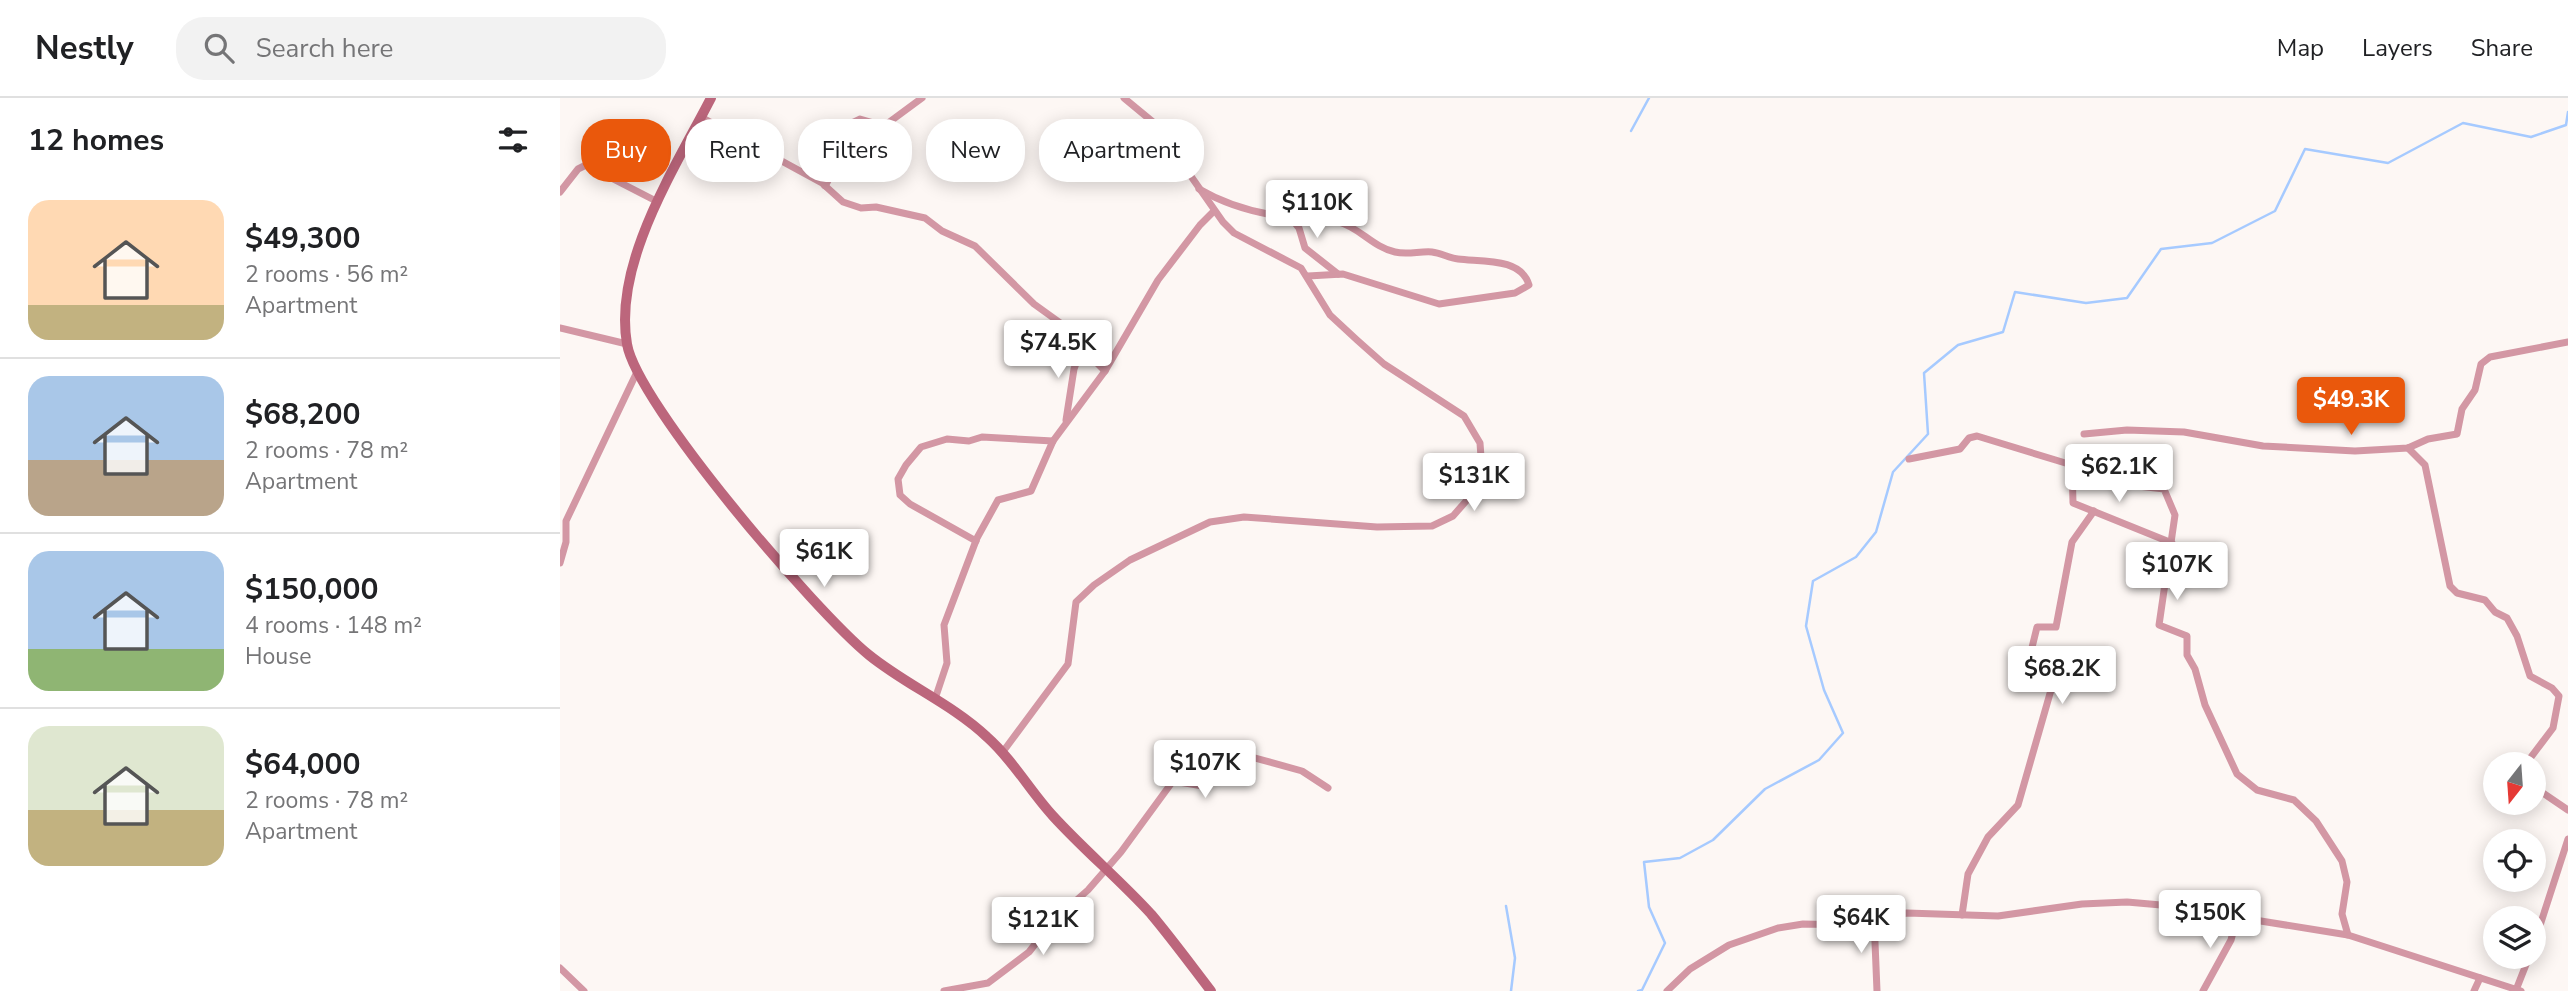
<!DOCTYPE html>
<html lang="en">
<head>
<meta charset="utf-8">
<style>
  body { margin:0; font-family:"Nunito Sans",sans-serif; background:#f2f2f2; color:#202124; height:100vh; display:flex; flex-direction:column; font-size:26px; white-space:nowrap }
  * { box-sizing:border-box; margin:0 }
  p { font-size:23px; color:#757577 }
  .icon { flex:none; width:38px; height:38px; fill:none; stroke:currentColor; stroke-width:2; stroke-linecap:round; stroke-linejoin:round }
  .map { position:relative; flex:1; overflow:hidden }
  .drawer { display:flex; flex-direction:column; background:#fff; width:560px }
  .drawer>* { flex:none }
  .top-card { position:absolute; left:21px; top:21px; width:665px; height:63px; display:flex; gap:14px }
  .needle { width:46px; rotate:197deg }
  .controls { position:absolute; left:1923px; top:654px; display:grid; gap:14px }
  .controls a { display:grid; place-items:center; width:63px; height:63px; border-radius:50%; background:#fff; box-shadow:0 4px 18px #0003; font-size:35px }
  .price { position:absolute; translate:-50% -60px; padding:0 16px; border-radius:7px; background:#fff; color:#222; font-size:23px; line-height:46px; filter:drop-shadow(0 2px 4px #0008) }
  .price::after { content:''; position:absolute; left:50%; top:42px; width:21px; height:16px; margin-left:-10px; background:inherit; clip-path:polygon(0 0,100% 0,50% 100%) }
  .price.current { background:#ea580c; color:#fff }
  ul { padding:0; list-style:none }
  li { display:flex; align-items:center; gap:21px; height:175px; padding:0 28px }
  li+li { border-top:2px solid #e0e0e0 }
  li span { display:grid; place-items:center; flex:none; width:196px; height:140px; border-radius:21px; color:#555 }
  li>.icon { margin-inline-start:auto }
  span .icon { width:84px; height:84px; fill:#fffc; stroke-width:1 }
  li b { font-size:30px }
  h2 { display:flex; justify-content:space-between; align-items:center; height:84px; padding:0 28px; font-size:30px }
  .chip { padding:0 24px; border-radius:28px; background:#fff; box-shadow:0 4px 18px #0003; font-size:24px; line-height:63px }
  .chip.current { background:#ea580c; color:#fff }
  header { display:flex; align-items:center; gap:42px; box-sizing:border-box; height:98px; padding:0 35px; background:#fff; border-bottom:2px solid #e0e0e0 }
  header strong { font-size:33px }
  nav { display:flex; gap:38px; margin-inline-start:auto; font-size:24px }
  .search { width:490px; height:63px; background:#f2f2f2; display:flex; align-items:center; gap:18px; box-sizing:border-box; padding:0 24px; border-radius:28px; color:#757577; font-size:26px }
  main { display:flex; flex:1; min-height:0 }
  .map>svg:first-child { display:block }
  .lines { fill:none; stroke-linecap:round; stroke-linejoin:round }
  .stream { stroke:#a6caff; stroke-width:2.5 }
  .street { stroke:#d397a4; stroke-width:7 }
  .secondary { stroke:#bc667c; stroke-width:10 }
</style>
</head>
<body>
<header>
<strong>Nestly</strong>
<div class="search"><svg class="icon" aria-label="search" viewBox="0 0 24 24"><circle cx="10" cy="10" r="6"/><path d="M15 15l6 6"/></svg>Search here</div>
<nav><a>Map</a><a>Layers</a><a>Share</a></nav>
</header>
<main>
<section class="drawer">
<h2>12 homes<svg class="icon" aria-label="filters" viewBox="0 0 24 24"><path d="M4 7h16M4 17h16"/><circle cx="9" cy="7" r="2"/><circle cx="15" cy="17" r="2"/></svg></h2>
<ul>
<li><span style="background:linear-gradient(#ffd9b3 75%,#c2b280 0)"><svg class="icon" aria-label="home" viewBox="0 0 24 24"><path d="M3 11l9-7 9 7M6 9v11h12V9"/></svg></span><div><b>$49,300</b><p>2 rooms · 56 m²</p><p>Apartment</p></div></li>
<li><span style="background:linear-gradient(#a9c7e8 60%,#b9a48a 0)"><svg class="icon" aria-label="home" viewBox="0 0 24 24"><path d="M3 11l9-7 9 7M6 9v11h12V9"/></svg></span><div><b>$68,200</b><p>2 rooms · 78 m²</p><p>Apartment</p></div></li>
<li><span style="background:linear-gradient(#a9c7e8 70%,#8fb573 0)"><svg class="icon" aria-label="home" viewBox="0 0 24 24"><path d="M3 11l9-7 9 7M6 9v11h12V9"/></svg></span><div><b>$150,000</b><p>4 rooms · 148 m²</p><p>House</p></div></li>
<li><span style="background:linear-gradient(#dfe7d0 60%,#c2b280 0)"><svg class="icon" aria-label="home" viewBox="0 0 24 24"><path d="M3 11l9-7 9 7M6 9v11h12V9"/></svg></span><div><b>$64,000</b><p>2 rooms · 78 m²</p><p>Apartment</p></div></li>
</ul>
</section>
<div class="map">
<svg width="2008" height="893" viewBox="0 0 2008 893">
  <rect width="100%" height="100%" fill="#fdf7f4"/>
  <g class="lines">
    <g class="stream">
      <polyline points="1071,33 1089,0"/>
      <polyline points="946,808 955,860 951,893"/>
      <polyline points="1078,893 1082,892 1105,845 1089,809 1084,764 1120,760 1153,742 1205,691 1259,662 1283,635 1264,592 1246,528 1253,483 1296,459 1316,434 1333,374 1368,336 1364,275 1398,247 1443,234 1455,194 1526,205 1567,200 1601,151 1652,145 1715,113 1745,51 1828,65 1903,25 1971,39 2006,27 2008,14"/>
    </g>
    <g class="street">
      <polyline points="141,19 262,85 283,104 301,110 316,109 365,120 382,133 415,148 474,206 517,237 523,251 545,273"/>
      <path d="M265,88C279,68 273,31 300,21L324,28L362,0"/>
      <path d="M639,91C668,108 703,117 736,120C750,122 765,120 779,124C800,130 813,149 835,154C847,157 860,153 872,154C881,155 889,160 898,161C920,164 961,159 969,187L955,195L879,206L783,176L748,178"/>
      <polyline points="0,94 18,71 26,67 98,104"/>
      <polyline points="731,120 739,130 745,150 778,176"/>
      <polyline points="0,230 67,246"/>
      <polyline points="506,322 514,271 522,248"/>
      <polyline points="1524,336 1567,332 1624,334 1703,348 1795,353 1848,350 1868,341 1897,336 1902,311 1915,292 1921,266 1930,259 2008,244"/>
      <polyline points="1848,350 1865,367 1890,488 1897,495 1925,502 1935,514 1947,520 1957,538 1970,578 1992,590 1999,598 1993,630 1965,667"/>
      <polyline points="1349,361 1400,351 1409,340 1417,338 1512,367 1552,374 1578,388 1604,391 1615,417 1599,527 1627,538 1627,557 1635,571 1645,607 1677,676 1697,692 1734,702 1756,723 1782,763 1787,784 1782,816 1788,837"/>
      <polyline points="1512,367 1513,405 1612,445"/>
      <polyline points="416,443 350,406 340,397 338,381 346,367 361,349 387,341 409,343 422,339 493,343"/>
      <polyline points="0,465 6,444 6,423 76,276"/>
      <polyline points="375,601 387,565 384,527 417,440 438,402 471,393 493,343 545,273 598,182 640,127 654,113"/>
      <polyline points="442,655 508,566 516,504 534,487 570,462 650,424 684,419 817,429 872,428 893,418 907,402 914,388 921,359 920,345 904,318 824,266 797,242 770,217 741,170 674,135 663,124 593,24 564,0"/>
      <polyline points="1974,689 2008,712"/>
      <polyline points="1402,817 1408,776 1428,739 1458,707 1491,592 1491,580 1469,577 1466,574 1477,529 1496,529 1512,444 1534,413"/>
      <polyline points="1314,820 1317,893"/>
      <polyline points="1974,846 2008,741"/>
      <polyline points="0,870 24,893"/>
      <polyline points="1956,892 1969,859"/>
      <polyline points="384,893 428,885 469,854 493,823 528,792 561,754 613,683 643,688 669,665 684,657 742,673 768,690"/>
      <polyline points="1107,893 1130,871 1169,847 1218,830 1243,826 1290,827 1347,815 1438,818 1522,806 1567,804 1601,807 1788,837 1961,893"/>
      <polyline points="1643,893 1671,842 1677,819"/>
      <polyline points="1914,893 1920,880"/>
    </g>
    <path class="secondary" d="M151,0C115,70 53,165 67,246C77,306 257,515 309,557C346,587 392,606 427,639C453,662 470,693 493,718C524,752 560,782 591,816C612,841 631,867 651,893"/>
  </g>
</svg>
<div class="controls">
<a><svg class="needle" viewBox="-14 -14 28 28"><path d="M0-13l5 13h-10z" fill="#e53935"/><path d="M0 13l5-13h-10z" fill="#757577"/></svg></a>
<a><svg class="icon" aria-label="locate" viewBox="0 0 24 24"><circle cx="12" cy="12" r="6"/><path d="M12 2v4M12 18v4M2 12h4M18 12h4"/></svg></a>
<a><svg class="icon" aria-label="layers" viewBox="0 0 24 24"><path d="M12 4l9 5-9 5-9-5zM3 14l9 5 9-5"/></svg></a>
</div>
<b class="price" style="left:757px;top:142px">$110K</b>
<b class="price" style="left:498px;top:282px">$74.5K</b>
<b class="price current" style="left:1791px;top:339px">$49.3K</b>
<b class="price" style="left:1559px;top:406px">$62.1K</b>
<b class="price" style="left:914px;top:415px">$131K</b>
<b class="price" style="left:264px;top:491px">$61K</b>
<b class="price" style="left:1617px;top:504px">$107K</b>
<b class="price" style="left:1502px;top:608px">$68.2K</b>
<b class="price" style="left:645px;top:702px">$107K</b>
<b class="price" style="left:1650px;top:852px">$150K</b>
<b class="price" style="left:1301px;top:857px">$64K</b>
<b class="price" style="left:483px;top:859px">$121K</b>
<div class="top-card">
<a class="chip current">Buy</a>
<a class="chip">Rent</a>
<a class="chip">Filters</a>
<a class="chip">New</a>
<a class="chip">Apartment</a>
</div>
</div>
</main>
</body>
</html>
